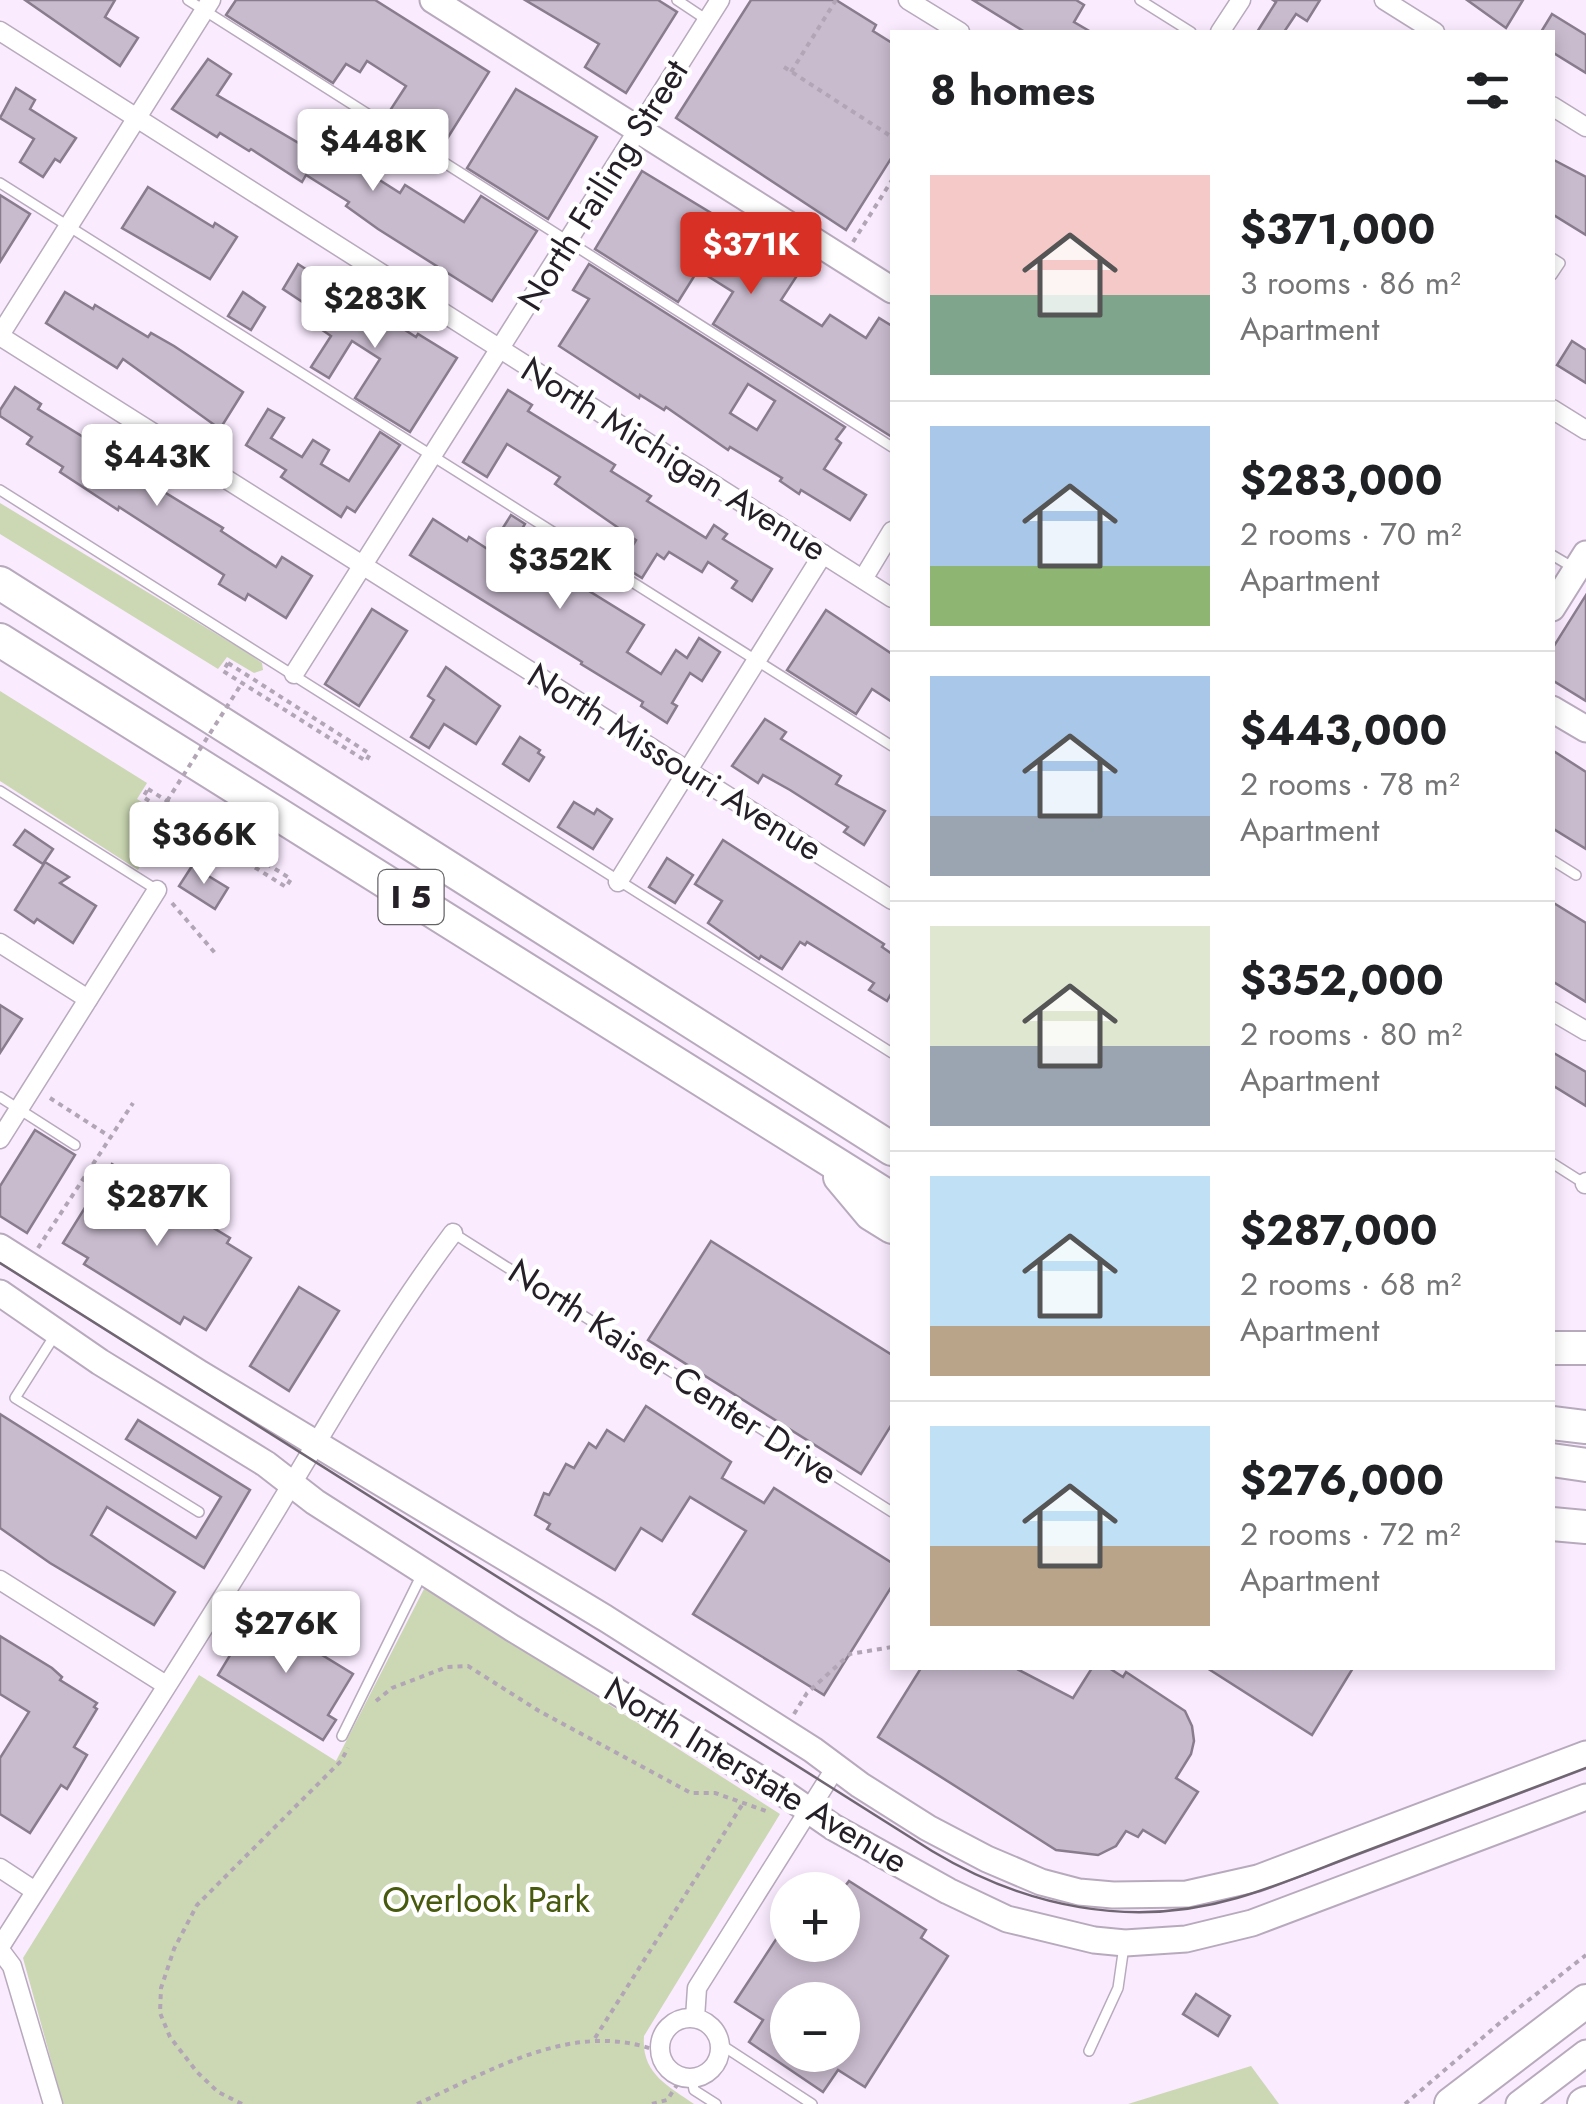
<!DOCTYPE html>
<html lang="en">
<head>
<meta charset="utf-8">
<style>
  body { margin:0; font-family:Jost,sans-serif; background:#f2f2f2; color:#202124; height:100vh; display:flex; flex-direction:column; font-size:38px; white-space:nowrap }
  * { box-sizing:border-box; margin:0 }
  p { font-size:32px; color:#757577 }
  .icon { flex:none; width:55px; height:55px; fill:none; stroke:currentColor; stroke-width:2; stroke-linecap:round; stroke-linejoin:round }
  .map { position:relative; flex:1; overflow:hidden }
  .panel { position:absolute; left:890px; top:30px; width:665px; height:1640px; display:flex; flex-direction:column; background:#fff; border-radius:0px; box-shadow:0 5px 15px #0003 }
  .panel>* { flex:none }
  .controls { position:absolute; left:770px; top:1872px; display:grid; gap:20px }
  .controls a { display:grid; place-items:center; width:90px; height:90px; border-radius:50%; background:#fff; box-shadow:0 5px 15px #0003; font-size:50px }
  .price { position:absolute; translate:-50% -85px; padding:0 22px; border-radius:10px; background:#fff; color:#222; font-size:32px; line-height:65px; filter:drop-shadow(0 2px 5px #0008) }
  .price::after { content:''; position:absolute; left:50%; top:60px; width:30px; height:22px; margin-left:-15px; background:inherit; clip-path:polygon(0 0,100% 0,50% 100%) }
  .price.current { background:#d93025; color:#fff }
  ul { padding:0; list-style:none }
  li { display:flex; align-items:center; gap:30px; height:250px; padding:0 40px }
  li+li { border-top:2px solid #e0e0e0 }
  li span { display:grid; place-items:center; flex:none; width:280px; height:200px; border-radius:0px; color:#555 }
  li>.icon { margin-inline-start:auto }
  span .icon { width:120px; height:120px; fill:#fffc; stroke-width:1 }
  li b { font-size:42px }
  h2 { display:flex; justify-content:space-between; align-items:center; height:120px; padding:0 40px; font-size:42px }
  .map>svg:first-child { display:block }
  .green { fill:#cbd8b3 }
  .building { fill:#c8bbce; stroke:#887c8d; stroke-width:2.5; fill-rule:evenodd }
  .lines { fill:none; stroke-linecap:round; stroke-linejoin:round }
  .lane-casing { stroke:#b8aabd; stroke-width:12 }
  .street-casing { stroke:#b8aabd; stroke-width:21 }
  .secondary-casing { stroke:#b8aabd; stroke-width:29 }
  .highway-casing { stroke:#b8aabd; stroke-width:36 }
  .path { stroke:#b2a6b6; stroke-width:4; stroke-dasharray:5 5; stroke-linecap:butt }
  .lane { stroke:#fff; stroke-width:9 }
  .street { stroke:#fff; stroke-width:18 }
  .secondary { stroke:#fff; stroke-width:25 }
  .highway { stroke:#fff; stroke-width:32 }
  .tram { stroke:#6f6672; stroke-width:2.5 }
  .path-bridge { stroke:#b2a6b6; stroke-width:4; stroke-dasharray:5 5; stroke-linecap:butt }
  .labels { text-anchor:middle; stroke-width:9; stroke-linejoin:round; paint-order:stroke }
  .shield { fill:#fff; stroke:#666368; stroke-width:2.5 }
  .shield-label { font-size:32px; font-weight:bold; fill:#252027 }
  .street-label { font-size:35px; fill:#252027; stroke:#fff }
  .park-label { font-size:35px; fill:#485a0e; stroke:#fff }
</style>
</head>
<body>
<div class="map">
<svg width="1586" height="2104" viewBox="0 0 1586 2104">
  <rect width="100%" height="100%" fill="#faebff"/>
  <g class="green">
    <polygon points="0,503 248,653 262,663 263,670 254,673 227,657 218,669 0,534"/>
    <polygon points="0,691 147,783 137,799 169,820 138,870 0,781"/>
    <path d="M425,1587L780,1814L644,2036C641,2073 667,2085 694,2104H63L23,1958L199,1675L336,1761Z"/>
    <polygon points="1251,2066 1279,2104 1128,2104"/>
  </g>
  <g class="building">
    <polygon points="25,0 115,0 105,17 138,38 120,66"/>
    <polygon points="236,0 375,0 489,72 440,150 410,131 413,127 389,112 406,86 367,61 360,72 346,64 333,83 226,15"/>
    <polygon points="525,0 658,0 677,12 626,93 585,67 599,44"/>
    <polygon points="751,0 836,0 876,25 873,31 892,43 892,157 846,230 676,118"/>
    <polygon points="973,0 1076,0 1084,5 1074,22 1091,32 1025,32"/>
    <polygon points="1273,0 1320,0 1307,21 1296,14 1284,32 1257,32 1276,2"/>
    <polygon points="1467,0 1523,0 1506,28"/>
    <polygon points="1552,14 1586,35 1586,73 1552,52 1552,32 1541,32"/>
    <polygon points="208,59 231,74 217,95 331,162 337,153 400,193 405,185 464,222 481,196 537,231 492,301 378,229 346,206 349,202 306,175 302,182 251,149 249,151 220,133 217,137 172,109"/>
    <polygon points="16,88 35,100 30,109 76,138 60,162 55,159 43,177 20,162 34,139 0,118"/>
    <polygon points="516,89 597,137 548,219 467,168"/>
    <polygon points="1552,159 1586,177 1586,235 1552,214"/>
    <polygon points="642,171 802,268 781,300 822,326 830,315 866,338 879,318 892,326 892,437 713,324 733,292 698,270 678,302 595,249"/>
    <polygon points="148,187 213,227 215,223 237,237 210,279 122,228"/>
    <polygon points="0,195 30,214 0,262"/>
    <polygon points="298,264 376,315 377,312 416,337 418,334 457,358 410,432 355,398 380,359 352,341 329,378 311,367 331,336 312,323 319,313 283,289"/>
    <path d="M589,264L845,427L836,439L841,443L824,469L866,495L850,520L801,490L799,494L780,481L782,478L730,447L728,450L666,407L664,410L640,395L639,398L559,346L589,299L573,290ZM748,384L775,401L757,430L730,413Z"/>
    <polygon points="65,292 93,309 95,305 148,337 151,333 174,346 243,392 220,429 123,359 117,368 46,323"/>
    <polygon points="243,292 265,307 251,330 228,316"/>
    <polygon points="1572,341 1586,350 1586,383 1557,365"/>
    <polygon points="15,387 41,404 38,409 101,448 99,452 223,528 221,531 276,567 282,557 312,576 286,618 248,594 245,600 219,584 224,575 119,507 118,510 98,497 60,472 63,467 27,444 32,437 0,416 0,410"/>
    <polygon points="508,390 532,405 528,411 615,465 611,471 651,496 647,501 706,538 714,525 727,534 723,539 772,569 752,601 732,588 737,581 708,562 702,572 669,552 664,559 657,554 642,578 621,565 636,540 555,484 560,477 507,444 487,477 463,462"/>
    <polygon points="268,409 284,418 271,438 302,457 313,440 329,450 321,464 349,481 380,432 400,445 355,512 347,507 341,517 281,477 286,470 246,445"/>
    <polygon points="511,515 525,524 513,544 644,625 627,652 661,674 676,650 687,658 699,638 720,652 702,681 690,673 672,703 677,706 667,723 641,706 643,702 581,664 582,662 410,555 433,519 467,541 469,537 489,550"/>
    <polygon points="1586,595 1586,701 1552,680 1552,649"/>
    <polygon points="372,609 407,631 359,706 325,684"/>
    <polygon points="826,610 892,654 892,702 872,689 856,714 787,670"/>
    <polygon points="446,667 500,706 476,744 444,724 429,748 411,737 434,700 428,696"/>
    <polygon points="765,719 786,732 781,739 841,776 836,784 885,811 864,845 844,832 848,827 790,790 763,775 758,783 732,766"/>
    <polygon points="520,737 540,750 538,753 544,757 529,781 503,764"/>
    <polygon points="1552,750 1586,772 1586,849 1552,828"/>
    <polygon points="574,802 594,814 597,809 612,819 593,849 558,827"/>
    <polygon points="25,830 53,849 43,864 14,845"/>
    <polygon points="723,840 884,944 882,947 892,954 892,992 887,1001 869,990 874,983 807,942 805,945 800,942 782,969 761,956 759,959 708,923 722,901 695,884"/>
    <polygon points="667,858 693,875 675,903 649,887"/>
    <polygon points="45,862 69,877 60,883 96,906 73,943 37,919 34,923 15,910"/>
    <polygon points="192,866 228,888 215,909 179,886"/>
    <polygon points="1552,902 1586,923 1586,1002 1552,981"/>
    <polygon points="0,1005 22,1019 0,1053"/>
    <polygon points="1552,1052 1586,1072 1586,1106 1552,1085"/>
    <polygon points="35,1130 75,1155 27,1233 0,1216 0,1186"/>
    <polygon points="112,1164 160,1194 162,1191 186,1205 190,1198 214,1213 207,1224 230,1238 227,1243 251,1258 206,1330 184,1317 180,1324 84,1264 88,1258 63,1243"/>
    <polygon points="711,1241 892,1355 892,1424 861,1474 648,1340"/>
    <polygon points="299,1287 339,1311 289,1391 250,1366"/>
    <polygon points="646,1406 731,1462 722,1478 764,1503 774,1488 892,1563 892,1586 824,1695 693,1614 746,1531 690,1497 662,1541 641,1528 615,1570 547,1529 550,1524 535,1515 544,1493 549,1495 566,1464 574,1468 589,1443 596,1448 607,1430 624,1441"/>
    <polygon points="0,1414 196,1538 221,1497 126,1439 138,1420 250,1490 204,1568 107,1507 91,1535 175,1592 154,1625 50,1563 0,1528"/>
    <polygon points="255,1614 353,1674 328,1715 336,1720 323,1740 218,1675"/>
    <polygon points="0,1636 52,1668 62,1677 60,1680 97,1703 94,1707 97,1709 74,1747 87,1755 67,1789 61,1785 30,1833 0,1814 0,1758 29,1712 0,1694"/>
    <polygon points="921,1668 1015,1668 1073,1698 1092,1668 1109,1668 1123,1677 1126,1672 1185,1711 1192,1726 1194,1741 1191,1754 1176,1778 1198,1792 1165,1843 1143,1830 1138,1837 1126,1831 1116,1846 1098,1855 1056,1850 878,1737"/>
    <polygon points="1207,1668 1353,1668 1312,1735"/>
    <path d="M849,1881L926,1930L921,1938L948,1956L865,2087L838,2070L823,2092L749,2042L763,2020L735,2002L788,1921V1945H842V1890ZM788,2000H842V2055H788Z"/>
    <polygon points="1196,1994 1230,2016 1218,2036 1183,2014"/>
  </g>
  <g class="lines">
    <defs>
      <g id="lane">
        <polyline points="188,0 892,447"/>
        <polyline points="677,0 707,20"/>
        <polyline points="1140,0 1191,32"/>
        <polyline points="0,183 892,746"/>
        <polyline points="1552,258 1560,263 1552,275"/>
        <polyline points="0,490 892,1053"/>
        <polyline points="1552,555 1574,568"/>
        <polyline points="0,791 157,890"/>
        <polyline points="1552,860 1576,875"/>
        <polyline points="0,1097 75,1145"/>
        <polyline points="1552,1163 1585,1184"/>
        <polyline points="453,1233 892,1512"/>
        <polyline points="55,1335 15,1398 199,1512"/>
        <polyline points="342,1736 422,1574"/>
        <polyline points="720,2044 812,2104"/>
        <polyline points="1089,2051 1118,1988 1124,1946"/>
        <polyline points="692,2078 694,2090 716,2104"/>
      </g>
      <g id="street">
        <polyline points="908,0 960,32"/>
        <polyline points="1384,0 1435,32"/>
        <polyline points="0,31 892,598"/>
        <polyline points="1220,32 1241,0"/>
        <polyline points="1552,106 1586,127"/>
        <polyline points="0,335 211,0"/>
        <polyline points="0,336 892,900"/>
        <polyline points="1552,409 1586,430"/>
        <polyline points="863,579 892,531"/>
        <polyline points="294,674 720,0"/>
        <polyline points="618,882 823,554"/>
        <polyline points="0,943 88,999"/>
        <polyline points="1552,1011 1586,1031"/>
        <polyline points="0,1139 157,890"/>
        <polyline points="1585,1184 1586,1182"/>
        <polyline points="0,1580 166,1685"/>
        <polyline points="0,1868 35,1891"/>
        <path d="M0,1947C94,1799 191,1652 281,1502C336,1411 389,1318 453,1233"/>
        <polyline points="0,1950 12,1966 53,2104"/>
        <polyline points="695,2018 697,1988 836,1767"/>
        <circle cx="690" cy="2048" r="30"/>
      </g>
      <g id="secondary">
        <polyline points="433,0 892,290"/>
        <polyline points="1552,608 1586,554"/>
        <polyline points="1552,709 1586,729"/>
        <polyline points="0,1247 199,1373 605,1618 813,1750 860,1785 928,1828 987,1859 1041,1882 1079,1892 1113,1895 1187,1894 1258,1878 1586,1754"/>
        <polyline points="0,1293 100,1362 266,1464 315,1502 512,1628 788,1796 833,1827 948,1891 1007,1919 1094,1940 1125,1943 1186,1939 1252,1923 1586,1797"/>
        <polyline points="1519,2104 1586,2053"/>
      </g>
      <g id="highway">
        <polyline points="0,583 892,1149"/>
        <polyline points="0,640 892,1199"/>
        <polyline points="840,1177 871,1214 892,1227"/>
        <polyline points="1552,1348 1586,1348"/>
        <polyline points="1552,1423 1586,1427"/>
        <polyline points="1552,1460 1586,1465"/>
        <polyline points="1552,1524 1586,1527"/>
        <polyline points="1451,2104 1586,2001"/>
        <polyline points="1584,2104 1586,2103"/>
      </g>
    </defs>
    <use href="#lane" class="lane-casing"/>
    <use href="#street" class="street-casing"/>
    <use href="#secondary" class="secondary-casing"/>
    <use href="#highway" class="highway-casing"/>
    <g class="path">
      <polyline points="784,67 892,137"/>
      <polyline points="791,72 836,0"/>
      <polyline points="853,242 892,180"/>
      <polygon points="228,663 370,754 366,761 223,671"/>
      <polygon points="148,789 291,879 286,887 143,797"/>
      <polyline points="145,864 174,817"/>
      <polyline points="172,903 215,953"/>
      <polyline points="50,1098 109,1136"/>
      <polyline points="38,1248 133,1103"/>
      <polyline points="376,1701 392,1688 447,1667 468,1666 539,1711 691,1793 715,1793 766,1811"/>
      <polyline points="794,1714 807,1693 850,1654 892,1647"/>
      <polyline points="595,2038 742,1805"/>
      <polyline points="242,2104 218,2092 197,2072 170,2037 160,2013 161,1988 174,1949 197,1905 341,1761 348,1748"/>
      <path d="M417,2104C493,2070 576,2018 660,2052"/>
      <polyline points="652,2104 667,2100 677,2085"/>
      <polyline points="1405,2104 1502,2021 1586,1955"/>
    </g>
    <use href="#lane" class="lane"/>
    <use href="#street" class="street"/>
    <use href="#secondary" class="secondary"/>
    <use href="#highway" class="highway"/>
    <path class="tram" d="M0,1263L932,1851C1025,1907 1131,1929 1237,1898C1279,1886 1318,1869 1358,1854C1434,1825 1510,1797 1586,1768"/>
    <polyline class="path-bridge" points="167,801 242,683"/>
  </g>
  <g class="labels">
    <rect class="shield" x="378.5" y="870" width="65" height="54" rx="8"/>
    <g class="shield-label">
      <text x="411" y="908">I 5</text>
    </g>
    <g class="street-label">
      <text transform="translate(603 185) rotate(-58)" y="12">North Failing Street</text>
      <text transform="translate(674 459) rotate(32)" y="12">North Michigan Avenue</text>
      <text transform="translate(675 762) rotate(32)" y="12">North Missouri Avenue</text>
      <text transform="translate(673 1372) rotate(33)" y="12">North Kaiser Center Drive</text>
      <text transform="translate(756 1775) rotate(31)" y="12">North Interstate Avenue</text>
    </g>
    <g class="park-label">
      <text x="486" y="1912">Overlook Park</text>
    </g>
  </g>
</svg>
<div class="controls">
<a>+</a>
<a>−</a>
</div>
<b class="price" style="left:373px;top:194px">$448K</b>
<b class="price current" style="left:751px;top:297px">$371K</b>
<b class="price" style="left:375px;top:351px">$283K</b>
<b class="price" style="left:157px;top:509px">$443K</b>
<b class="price" style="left:560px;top:612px">$352K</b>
<b class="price" style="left:204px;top:887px">$366K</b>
<b class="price" style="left:157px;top:1249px">$287K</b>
<b class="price" style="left:286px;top:1676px">$276K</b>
<section class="panel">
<h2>8 homes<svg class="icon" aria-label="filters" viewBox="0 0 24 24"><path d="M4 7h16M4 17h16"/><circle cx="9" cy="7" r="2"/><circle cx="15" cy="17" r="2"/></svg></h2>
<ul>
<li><span style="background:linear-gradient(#f6c9c9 60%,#7fa58c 0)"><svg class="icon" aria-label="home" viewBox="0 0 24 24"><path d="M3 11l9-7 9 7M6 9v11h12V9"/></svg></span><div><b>$371,000</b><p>3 rooms · 86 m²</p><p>Apartment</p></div></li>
<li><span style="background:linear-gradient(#a9c7e8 70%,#8fb573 0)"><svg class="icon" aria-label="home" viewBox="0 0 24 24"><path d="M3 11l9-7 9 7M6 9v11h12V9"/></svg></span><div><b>$283,000</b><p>2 rooms · 70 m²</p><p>Apartment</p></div></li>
<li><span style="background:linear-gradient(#a9c7e8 70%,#9aa5b1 0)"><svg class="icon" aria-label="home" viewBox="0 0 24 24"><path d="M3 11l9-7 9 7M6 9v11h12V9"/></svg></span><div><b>$443,000</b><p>2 rooms · 78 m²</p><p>Apartment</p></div></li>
<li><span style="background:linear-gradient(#dfe7d0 60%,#9aa5b1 0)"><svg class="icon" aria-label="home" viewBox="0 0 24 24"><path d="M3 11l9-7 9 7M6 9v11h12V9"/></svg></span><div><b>$352,000</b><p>2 rooms · 80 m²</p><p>Apartment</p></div></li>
<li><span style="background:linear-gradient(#bfe0f5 75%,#b9a48a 0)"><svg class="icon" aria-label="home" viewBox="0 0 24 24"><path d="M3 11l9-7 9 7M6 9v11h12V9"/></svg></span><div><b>$287,000</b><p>2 rooms · 68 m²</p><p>Apartment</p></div></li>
<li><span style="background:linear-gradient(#bfe0f5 60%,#b9a48a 0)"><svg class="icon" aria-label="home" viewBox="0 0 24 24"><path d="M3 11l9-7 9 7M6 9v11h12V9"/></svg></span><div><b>$276,000</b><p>2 rooms · 72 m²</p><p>Apartment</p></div></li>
</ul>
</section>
</div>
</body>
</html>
